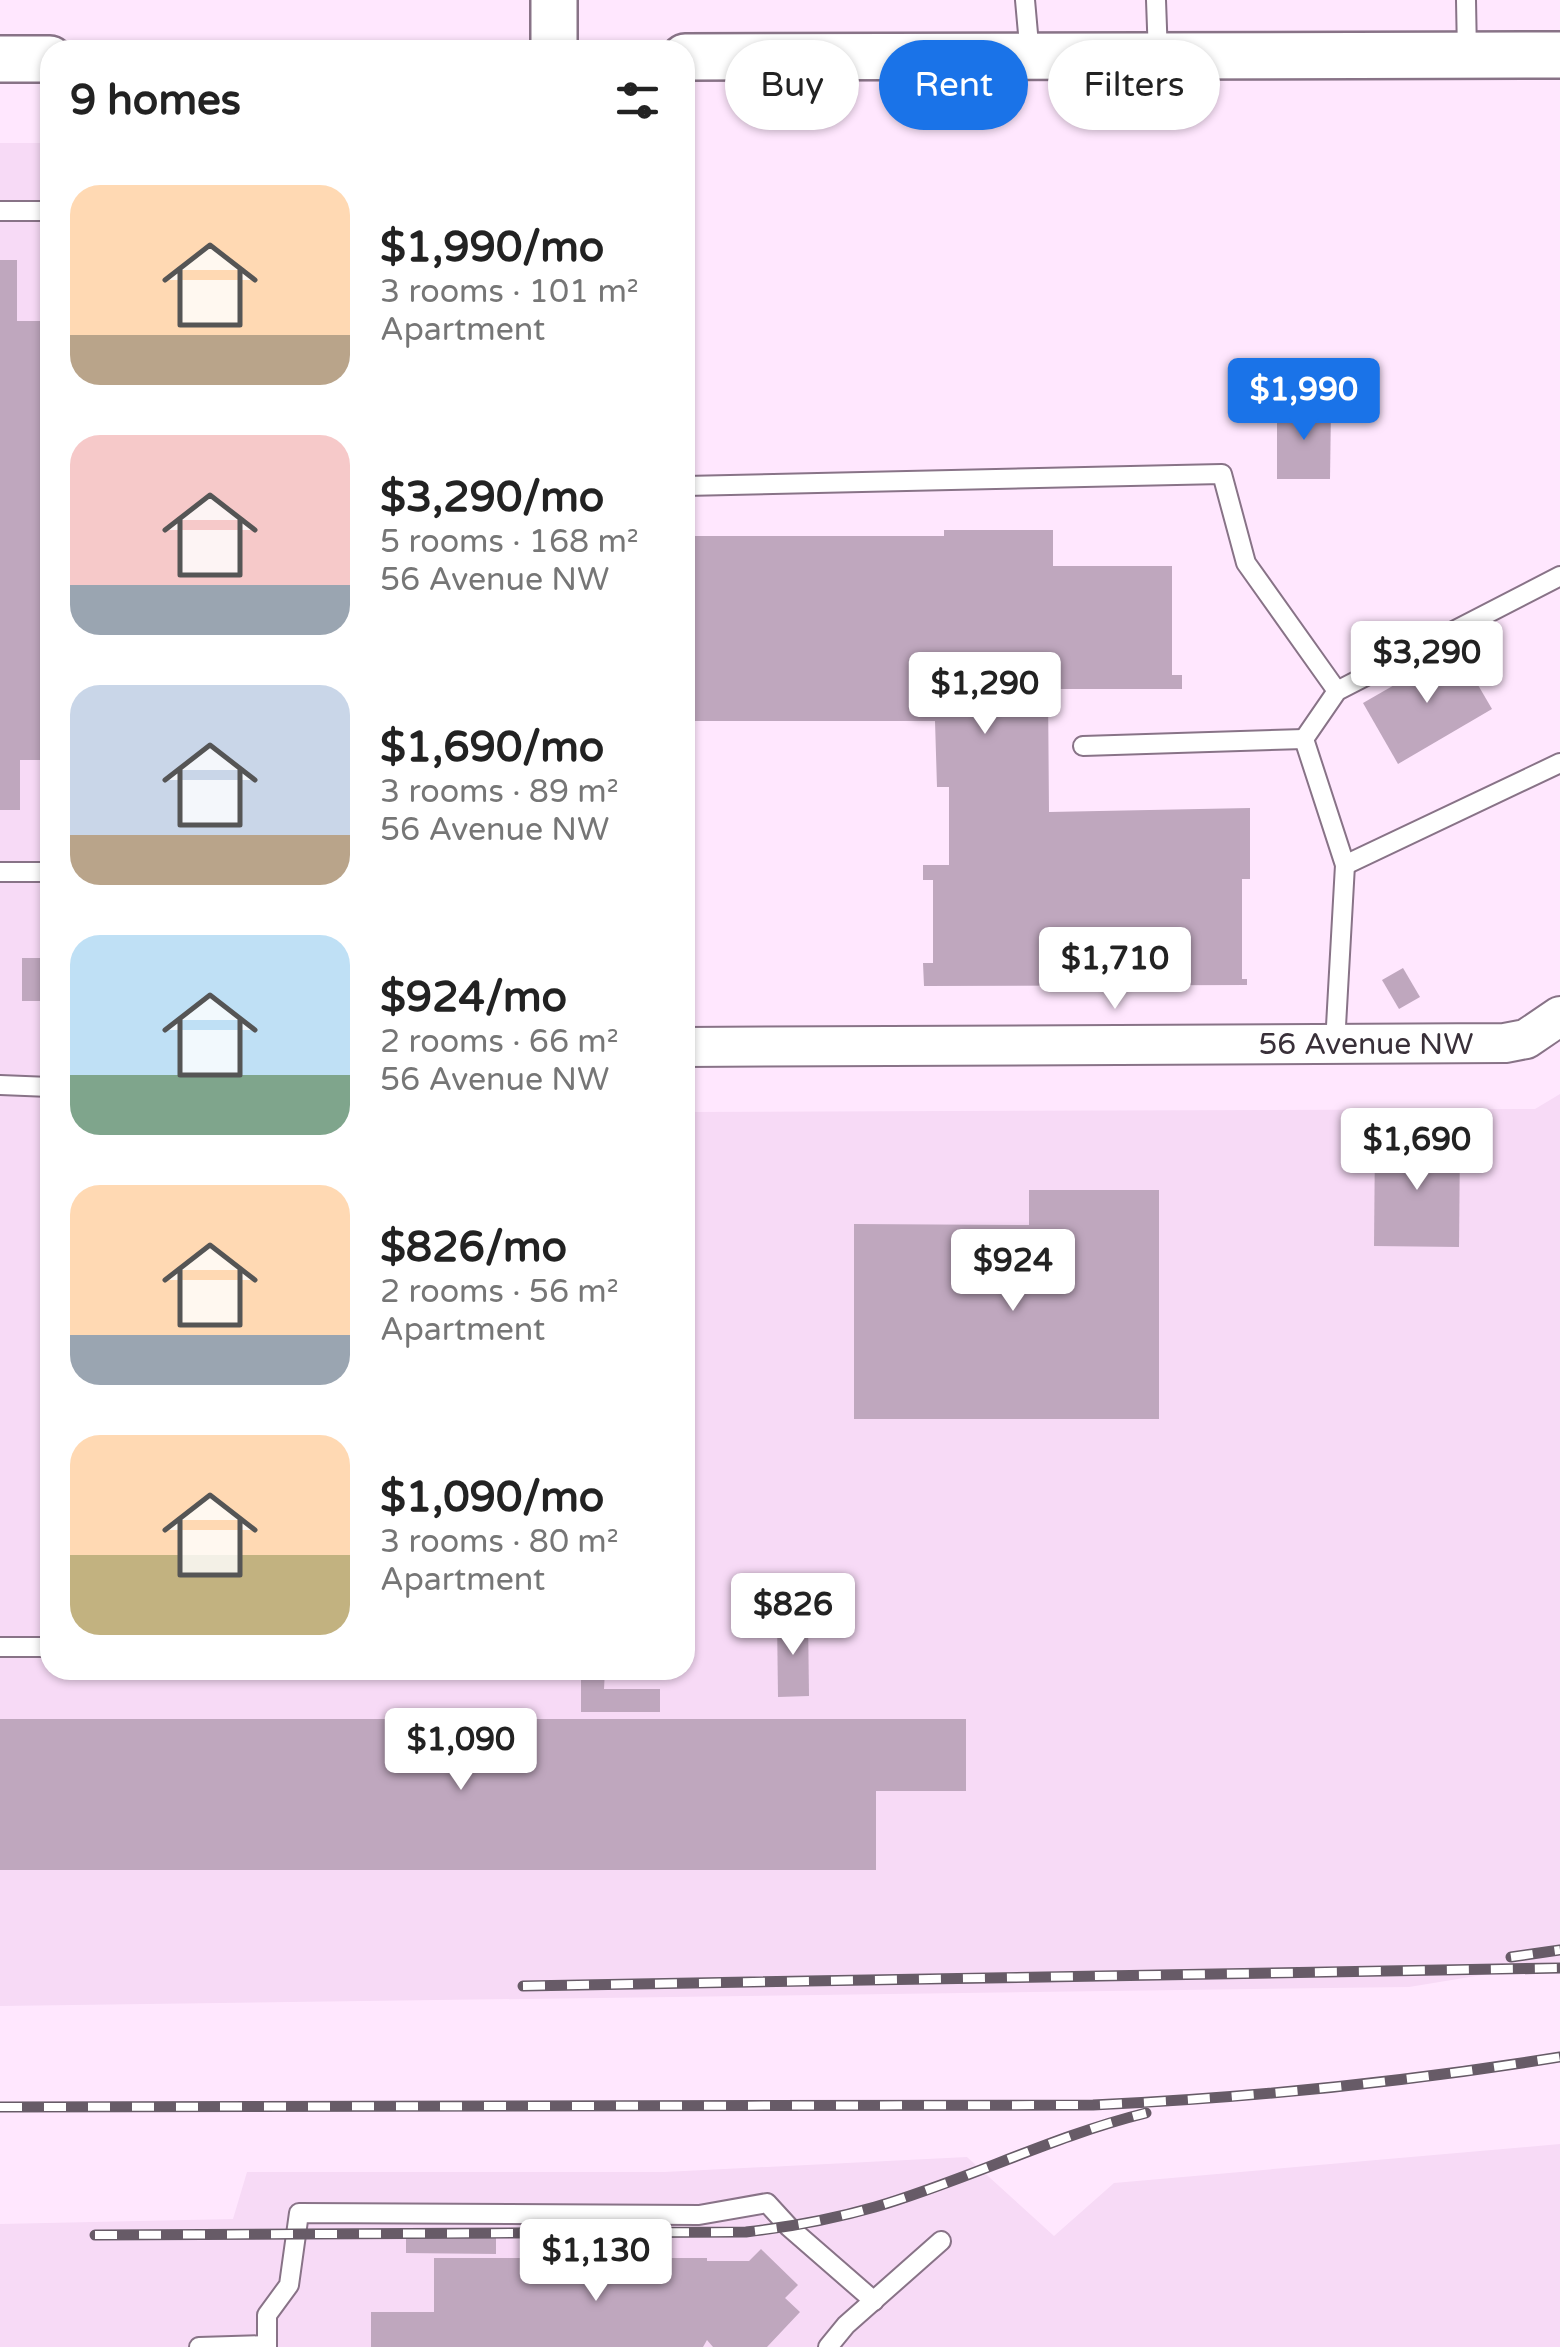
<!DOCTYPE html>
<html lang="en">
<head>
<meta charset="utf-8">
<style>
  body { margin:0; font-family:"Varela Round",sans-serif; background:#f6f6f6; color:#222; height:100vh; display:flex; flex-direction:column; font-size:38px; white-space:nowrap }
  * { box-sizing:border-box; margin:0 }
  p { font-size:32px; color:#767676 }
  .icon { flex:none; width:55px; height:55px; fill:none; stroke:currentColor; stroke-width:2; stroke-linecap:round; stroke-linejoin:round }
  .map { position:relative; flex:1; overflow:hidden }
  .details { position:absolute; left:40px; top:40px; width:655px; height:1640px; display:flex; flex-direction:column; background:#fff; border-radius:30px; box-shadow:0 2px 8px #0004 }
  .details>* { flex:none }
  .top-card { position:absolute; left:725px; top:40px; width:685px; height:90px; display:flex; gap:20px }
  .price { position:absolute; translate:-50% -85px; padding:0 22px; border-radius:10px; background:#fff; color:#222; font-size:32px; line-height:65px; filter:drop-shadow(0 2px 5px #0008) }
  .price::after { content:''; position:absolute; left:50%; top:60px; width:30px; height:22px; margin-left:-15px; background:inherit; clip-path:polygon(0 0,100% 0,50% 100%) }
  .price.active { background:#1a73e8; color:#fff }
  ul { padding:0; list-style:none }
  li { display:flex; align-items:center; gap:30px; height:250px; padding:0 30px }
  li span { display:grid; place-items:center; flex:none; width:280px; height:200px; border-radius:30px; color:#555 }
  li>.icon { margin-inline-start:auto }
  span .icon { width:120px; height:120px; fill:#fffc; stroke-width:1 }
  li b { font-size:42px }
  h2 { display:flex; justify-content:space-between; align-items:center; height:120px; padding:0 30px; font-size:42px }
  .tag { padding:0 35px; border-radius:45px; background:#fff; box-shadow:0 2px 8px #0004; font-size:35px; line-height:90px }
  .tag.active { background:#1a73e8; color:#fff }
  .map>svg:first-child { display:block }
  .built { fill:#f7daf6 }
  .building { fill:#bfa7be }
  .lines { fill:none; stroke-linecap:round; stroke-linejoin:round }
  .service-casing { stroke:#887387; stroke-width:22 }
  .minor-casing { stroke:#887387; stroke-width:42 }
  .tertiary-casing { stroke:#887387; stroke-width:50 }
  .service { stroke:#fff; stroke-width:18 }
  .minor { stroke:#fff; stroke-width:38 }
  .tertiary { stroke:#fff; stroke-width:45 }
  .rail-casing { stroke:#675b67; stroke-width:11 }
  .rail { stroke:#fff; stroke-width:8; stroke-dasharray:22; stroke-linecap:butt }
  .labels { text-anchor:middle; stroke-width:9; stroke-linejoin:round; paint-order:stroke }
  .street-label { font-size:30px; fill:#393039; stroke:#fff }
</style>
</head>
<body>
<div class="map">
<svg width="1560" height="2347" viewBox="0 0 1560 2347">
  <rect width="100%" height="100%" fill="#ffe7fe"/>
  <g class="built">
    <polygon points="0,143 50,143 50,1670 685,1670 685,1112 1535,1109 1560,1094 1560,1962 1409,1987 0,2006"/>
    <polygon points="1560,2144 1560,2347 0,2347 0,2224 233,2219 247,2172 664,2172 967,2157 1054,2236 1114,2183"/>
  </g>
  <g class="building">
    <polygon points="0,260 17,260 17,321 50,321 50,760 20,760 20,810 0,810"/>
    <polygon points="1277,408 1331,408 1330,479 1277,479"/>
    <polygon points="944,530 1053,530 1053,566 1172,566 1172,675 1182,675 1182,689 1048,689 1049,812 1250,808 1250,879 1242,879 1242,979 1247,979 1247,985 924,986 923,963 933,963 933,880 923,880 923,865 949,865 949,787 937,787 935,721 685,721 685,707 688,707 688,536 944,536"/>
    <polygon points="1457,649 1492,709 1398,764 1363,703"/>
    <rect x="22" y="958" width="28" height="43"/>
    <polygon points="1403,968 1420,997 1399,1009 1382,980"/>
    <polygon points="1375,1139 1460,1140 1459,1247 1374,1246"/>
    <polygon points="1029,1190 1159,1190 1159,1419 854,1419 854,1224 1029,1225"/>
    <polygon points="777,1576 804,1576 805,1616 778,1617"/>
    <polygon points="808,1618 809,1696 778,1697 777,1619"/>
    <polygon points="581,1670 605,1670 604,1689 660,1689 660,1712 581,1712"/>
    <polygon points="0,1719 966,1719 966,1791 876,1791 876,1870 0,1870"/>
    <polygon points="406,2235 496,2237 496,2254 406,2253"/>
    <polygon points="761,2249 798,2285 785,2298 800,2312 767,2347 713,2347 707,2340 703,2347 371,2347 371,2312 434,2312 434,2258 707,2258 707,2261 749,2261"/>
  </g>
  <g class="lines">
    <defs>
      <g id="service">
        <polyline points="1025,0 1030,56"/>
        <polyline points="1156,0 1158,56"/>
        <polyline points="1466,0 1467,54"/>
        <polyline points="0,211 50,211"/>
        <polyline points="685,486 1222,474 1246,563 1337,691"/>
        <polyline points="1083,746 1304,739"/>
        <polyline points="1345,865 1560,763"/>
        <polyline points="0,872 50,872"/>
        <polyline points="1335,1044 1345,865 1304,739 1337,691 1560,576"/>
        <polyline points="0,1085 50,1087"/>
        <polyline points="0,1647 50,1647"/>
        <polyline points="199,2347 267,2345"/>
        <polyline points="267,2347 267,2315 289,2285 299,2213 699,2215 767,2203 789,2227 874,2301"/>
        <polyline points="828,2347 846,2325 941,2241"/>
      </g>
      <polyline id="minor" points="685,1047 1505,1043 1526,1039 1560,1016"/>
      <g id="tertiary">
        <polyline points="554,50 554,0"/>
        <polyline points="685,57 1560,55"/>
        <polyline points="0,59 50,59"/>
      </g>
    </defs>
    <use href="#service" class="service-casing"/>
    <use href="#minor" class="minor-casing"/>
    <use href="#tertiary" class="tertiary-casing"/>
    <use href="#service" class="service"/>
    <use href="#minor" class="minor"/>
    <use href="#tertiary" class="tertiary"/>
    <defs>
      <g id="rail">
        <polyline points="1511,1957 1560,1950"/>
        <polyline points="523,1986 1560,1968"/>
        <path d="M0,2107L1093,2105C1249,2098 1405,2082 1560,2057"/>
        <path d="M95,2235L746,2232C790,2227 833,2219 875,2207C967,2180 1053,2136 1146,2113"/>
      </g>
    </defs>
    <use href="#rail" class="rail-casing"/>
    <use href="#rail" class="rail"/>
  </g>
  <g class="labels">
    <g class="street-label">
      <text x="1366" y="1054">56 Avenue NW</text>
    </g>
  </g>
</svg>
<b class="price active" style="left:1304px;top:443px">$1,990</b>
<b class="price" style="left:1427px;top:706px">$3,290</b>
<b class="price" style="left:985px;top:737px">$1,290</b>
<b class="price" style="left:1115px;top:1012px">$1,710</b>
<b class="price" style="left:1417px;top:1193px">$1,690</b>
<b class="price" style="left:1013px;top:1314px">$924</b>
<b class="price" style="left:793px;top:1658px">$826</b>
<b class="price" style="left:461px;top:1793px">$1,090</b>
<b class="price" style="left:596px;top:2304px">$1,130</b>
<div class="top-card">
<a class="tag">Buy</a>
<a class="tag active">Rent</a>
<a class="tag">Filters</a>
</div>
<section class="details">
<h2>9 homes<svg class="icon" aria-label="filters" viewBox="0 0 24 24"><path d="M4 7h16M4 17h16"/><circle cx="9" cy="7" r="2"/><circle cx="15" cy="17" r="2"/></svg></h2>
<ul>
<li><span style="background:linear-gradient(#ffd9b3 75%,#b9a48a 0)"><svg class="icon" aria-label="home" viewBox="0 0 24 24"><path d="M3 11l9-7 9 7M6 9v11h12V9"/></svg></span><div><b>$1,990/mo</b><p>3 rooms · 101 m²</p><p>Apartment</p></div></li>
<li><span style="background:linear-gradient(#f6c9c9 75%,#9aa5b1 0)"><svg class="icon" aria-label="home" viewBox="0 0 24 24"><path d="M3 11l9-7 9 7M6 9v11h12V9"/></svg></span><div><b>$3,290/mo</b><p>5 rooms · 168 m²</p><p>56 Avenue NW</p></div></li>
<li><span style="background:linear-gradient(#c9d6e8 75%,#b9a48a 0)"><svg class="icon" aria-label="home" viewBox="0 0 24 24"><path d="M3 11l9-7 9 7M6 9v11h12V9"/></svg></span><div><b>$1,690/mo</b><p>3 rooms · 89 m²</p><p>56 Avenue NW</p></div></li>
<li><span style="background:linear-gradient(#bfe0f5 70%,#7fa58c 0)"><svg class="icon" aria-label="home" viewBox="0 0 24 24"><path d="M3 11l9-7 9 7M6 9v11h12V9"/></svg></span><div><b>$924/mo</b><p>2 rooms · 66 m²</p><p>56 Avenue NW</p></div></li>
<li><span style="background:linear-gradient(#ffd9b3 75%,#9aa5b1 0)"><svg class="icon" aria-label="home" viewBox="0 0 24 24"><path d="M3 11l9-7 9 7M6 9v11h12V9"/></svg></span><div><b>$826/mo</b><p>2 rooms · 56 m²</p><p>Apartment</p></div></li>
<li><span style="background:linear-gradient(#ffd9b3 60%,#c2b280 0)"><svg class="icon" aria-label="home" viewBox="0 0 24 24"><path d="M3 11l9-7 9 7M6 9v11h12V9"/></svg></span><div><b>$1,090/mo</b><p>3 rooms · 80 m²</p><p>Apartment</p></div></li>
</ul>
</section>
</div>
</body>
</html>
